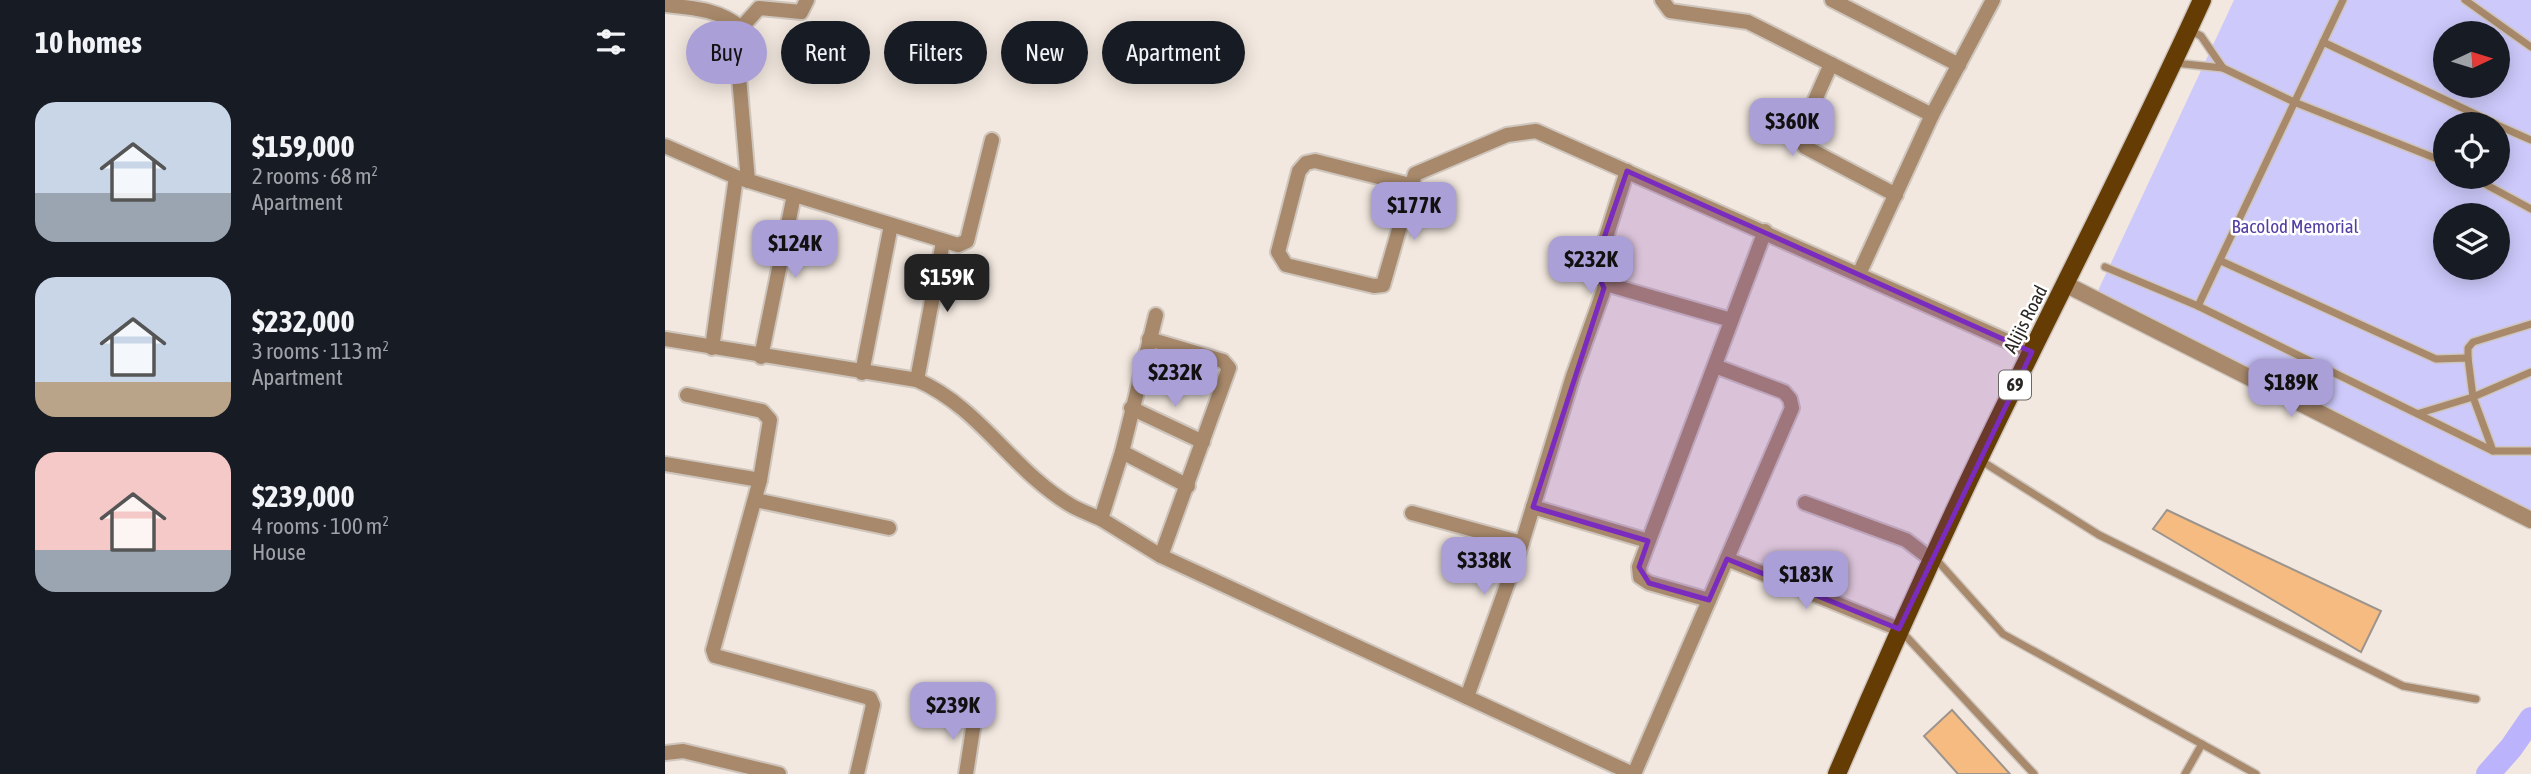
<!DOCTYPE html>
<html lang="en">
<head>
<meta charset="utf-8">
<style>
  body { margin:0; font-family:"Asap Condensed",sans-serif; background:#242831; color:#f1f3f6; height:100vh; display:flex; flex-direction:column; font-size:26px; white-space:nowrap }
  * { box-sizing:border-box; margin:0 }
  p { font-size:23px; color:#9ea1a6 }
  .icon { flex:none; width:38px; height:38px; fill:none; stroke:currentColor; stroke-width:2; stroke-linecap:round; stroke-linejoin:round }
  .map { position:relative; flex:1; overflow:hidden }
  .drawer { display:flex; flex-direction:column; background:#171b24; width:665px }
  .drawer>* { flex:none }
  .banner { position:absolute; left:21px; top:21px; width:665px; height:63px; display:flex; gap:14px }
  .needle { width:46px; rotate:86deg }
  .fabs { position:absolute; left:1768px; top:21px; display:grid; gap:14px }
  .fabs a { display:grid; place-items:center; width:77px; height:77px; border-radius:50%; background:#171b24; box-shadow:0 4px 18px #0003; font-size:35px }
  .price { position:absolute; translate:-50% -60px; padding:0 16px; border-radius:14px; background:#ab9fd7; color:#111; font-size:23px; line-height:46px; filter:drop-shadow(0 2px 4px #0008) }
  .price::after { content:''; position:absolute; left:50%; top:42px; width:21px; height:16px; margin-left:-10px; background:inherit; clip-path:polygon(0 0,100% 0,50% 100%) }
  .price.current { background:#222; color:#fff }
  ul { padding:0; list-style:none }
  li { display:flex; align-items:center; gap:21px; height:175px; padding:0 35px }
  li span { display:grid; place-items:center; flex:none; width:196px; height:140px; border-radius:21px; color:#555 }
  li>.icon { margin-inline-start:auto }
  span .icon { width:84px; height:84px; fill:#fffc; stroke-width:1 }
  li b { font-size:30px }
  h2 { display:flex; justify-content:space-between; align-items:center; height:84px; padding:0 35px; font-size:30px }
  .chip { padding:0 24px; border-radius:32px; background:#171b24; box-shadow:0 4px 18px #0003; font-size:24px; line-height:63px }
  .chip.current { background:#ab9fd7; color:#111 }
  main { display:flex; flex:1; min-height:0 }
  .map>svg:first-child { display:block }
  .green { fill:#cdc9fb; fill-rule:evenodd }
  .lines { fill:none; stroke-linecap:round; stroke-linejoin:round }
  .river { stroke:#bbb4fc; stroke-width:24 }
  .building { fill:#f5bb81; stroke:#9d958d; stroke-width:2 }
  .service-casing { stroke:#cec5bd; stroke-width:10 }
  .minor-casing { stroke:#cec5bd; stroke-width:18 }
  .tertiary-casing { stroke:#cec5bd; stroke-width:19 }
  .primary-casing { stroke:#cec5bd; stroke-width:21 }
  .service { stroke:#a8896b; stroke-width:7 }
  .minor { stroke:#a8896b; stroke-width:14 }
  .tertiary { stroke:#a8896b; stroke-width:16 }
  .primary { stroke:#663c05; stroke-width:18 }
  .marked { fill:#7b2cbf; fill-opacity:0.2; stroke:#7b2cbf; stroke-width:5; stroke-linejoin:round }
  .labels { text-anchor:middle; stroke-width:5; stroke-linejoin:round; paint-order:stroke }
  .shield { fill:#fff; stroke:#6a6765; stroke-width:2 }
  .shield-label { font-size:18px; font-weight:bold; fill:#2a2623 }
  .park-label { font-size:19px; fill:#533ea3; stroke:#fff }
  .street-label { font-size:19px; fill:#2a2623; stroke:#fff }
</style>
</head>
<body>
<main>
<section class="drawer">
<h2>10 homes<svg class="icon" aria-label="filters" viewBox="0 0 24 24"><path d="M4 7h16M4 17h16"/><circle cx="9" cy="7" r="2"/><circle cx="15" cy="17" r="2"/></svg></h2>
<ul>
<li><span style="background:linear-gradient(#c9d6e8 65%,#9aa5b1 0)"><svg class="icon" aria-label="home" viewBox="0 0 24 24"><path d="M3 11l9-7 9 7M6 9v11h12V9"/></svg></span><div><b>$159,000</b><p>2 rooms · 68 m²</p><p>Apartment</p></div></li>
<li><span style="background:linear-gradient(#c9d6e8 75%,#b9a48a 0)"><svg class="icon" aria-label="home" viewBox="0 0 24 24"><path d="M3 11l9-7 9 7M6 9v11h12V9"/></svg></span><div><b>$232,000</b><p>3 rooms · 113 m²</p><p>Apartment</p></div></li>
<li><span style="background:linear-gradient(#f6c9c9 70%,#9aa5b1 0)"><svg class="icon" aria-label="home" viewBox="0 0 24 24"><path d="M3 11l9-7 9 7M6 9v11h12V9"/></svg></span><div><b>$239,000</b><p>4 rooms · 100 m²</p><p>House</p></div></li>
</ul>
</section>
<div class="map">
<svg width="1866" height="774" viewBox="0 0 1866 774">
  <rect width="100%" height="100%" fill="#f2e8df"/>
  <path class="green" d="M1569,0H1866V511L1431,295ZM1780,33H1832V86H1780ZM1780,124H1832V177H1780ZM1780,215H1832V268H1780Z"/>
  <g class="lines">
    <polyline class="river" points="1823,774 1846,748 1866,719"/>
  </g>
  <g class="building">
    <polygon points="1502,510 1716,611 1696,652 1488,529"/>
    <polygon points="1287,710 1345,774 1293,774 1259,736"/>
  </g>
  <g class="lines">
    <defs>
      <g id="service">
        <polyline points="1800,0 1866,47"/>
        <polyline points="1524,30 1536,36 1558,68"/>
        <polyline points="1658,42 1831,124"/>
        <polyline points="1510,63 1558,68 1629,102 1780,162"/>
        <polyline points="1832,125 1866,140"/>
        <polyline points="1807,177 1866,209"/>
        <polyline points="1556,261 1771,359 1803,358 1808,397 1828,451"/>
        <polyline points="1440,267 1533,306 1828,451 1866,451"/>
        <polyline points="1533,306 1678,0"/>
        <polyline points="1803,358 1803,348 1808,342 1866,324"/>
        <polyline points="1755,413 1808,397 1866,372"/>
        <polyline points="1315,460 1434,535 1738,686 1811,699"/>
        <polyline points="1269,557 1338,634 1591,774"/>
        <polyline points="1237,632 1369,774"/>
        <polyline points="1520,774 1537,744"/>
      </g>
      <g id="minor">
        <polyline points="997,0 1005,11 1083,22 1267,115"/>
        <polyline points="1167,0 1294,65"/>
        <path d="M0,5C28,8 54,9 76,28L73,65L83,181"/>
        <polyline points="76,28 94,8 136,12 142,0"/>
        <polyline points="1166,64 1135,134 1140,147 1231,195"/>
        <polyline points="0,146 71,177 293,245 302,241 327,140"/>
        <polyline points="962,171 929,275 941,284 1066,320"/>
        <polyline points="745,185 650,161 641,163 634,171 613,252 621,265 709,286 718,285 750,174 842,135 871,131 1367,352"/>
        <polyline points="1194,274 1267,115 1328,0"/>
        <polyline points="491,315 457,452 436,519 496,556 968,774"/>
        <path d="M0,339L252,380C316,408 348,472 407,506C416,511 427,515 436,519"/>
        <polyline points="484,339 558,361 564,368 496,556"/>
        <polyline points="47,348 71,177"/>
        <polyline points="96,357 129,195"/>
        <polyline points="197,373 226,225"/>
        <polyline points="252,380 278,242"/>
        <polyline points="22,395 97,411 105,420 95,480 48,650 50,656 205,698 208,705 192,774"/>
        <polyline points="466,408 538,442"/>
        <polyline points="457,452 523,486"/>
        <polyline points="0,464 95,480"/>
        <polyline points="90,500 224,528"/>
        <polyline points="1140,503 1241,540 1267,560"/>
        <polyline points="868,507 983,541"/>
        <polyline points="747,513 857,543"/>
        <polyline points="1062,559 1234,629"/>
        <polyline points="1044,600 984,583 975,577 974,567 1100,231"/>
        <polyline points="802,697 857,543 908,376 941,284"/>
        <polyline points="0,753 18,751 114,774"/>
        <polyline points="301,774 310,716"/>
        <polyline points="969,774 1127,408 1125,399 1119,392 1050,366"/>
      </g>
      <polyline id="tertiary" points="1402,285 1866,520"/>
      <path id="primary" d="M1172,774C1217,669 1264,564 1313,461C1387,307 1466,156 1537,0"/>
    </defs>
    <use href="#service" class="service-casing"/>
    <use href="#minor" class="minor-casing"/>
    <use href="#tertiary" class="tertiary-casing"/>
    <use href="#primary" class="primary-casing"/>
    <use href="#service" class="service"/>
    <use href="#minor" class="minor"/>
    <use href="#tertiary" class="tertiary"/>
    <use href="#primary" class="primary"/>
  </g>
  <path class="marked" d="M962,171L1367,352L1234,629L1062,559L1044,600L984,583L974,567L983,541L868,507L939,288L929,267Z"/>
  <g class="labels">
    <rect class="shield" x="1334" y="370.5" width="32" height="29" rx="5"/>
    <g class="shield-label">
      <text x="1350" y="391">69</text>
    </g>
    <g class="park-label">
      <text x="1630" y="233">Bacolod Memorial</text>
    </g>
    <g class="street-label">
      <text transform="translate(1360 319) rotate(-63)" y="7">Alijis Road</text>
    </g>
  </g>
</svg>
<div class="fabs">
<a><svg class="needle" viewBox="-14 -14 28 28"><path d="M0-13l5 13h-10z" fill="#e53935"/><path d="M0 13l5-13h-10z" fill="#9ea1a6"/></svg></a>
<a><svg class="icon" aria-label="locate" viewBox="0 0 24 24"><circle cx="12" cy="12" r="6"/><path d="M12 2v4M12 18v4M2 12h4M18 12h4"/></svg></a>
<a><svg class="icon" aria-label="layers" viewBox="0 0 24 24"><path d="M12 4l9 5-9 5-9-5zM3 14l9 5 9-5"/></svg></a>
</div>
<b class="price" style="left:1127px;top:158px">$360K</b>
<b class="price" style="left:749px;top:242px">$177K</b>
<b class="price" style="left:130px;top:280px">$124K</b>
<b class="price" style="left:926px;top:296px">$232K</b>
<b class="price current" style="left:282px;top:314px">$159K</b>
<b class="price" style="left:510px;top:409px">$232K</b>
<b class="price" style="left:1626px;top:419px">$189K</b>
<b class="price" style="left:819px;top:597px">$338K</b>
<b class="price" style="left:1141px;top:611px">$183K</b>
<b class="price" style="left:288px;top:742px">$239K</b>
<div class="banner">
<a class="chip current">Buy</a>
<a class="chip">Rent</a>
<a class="chip">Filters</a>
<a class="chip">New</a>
<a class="chip">Apartment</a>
</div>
</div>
</main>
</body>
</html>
